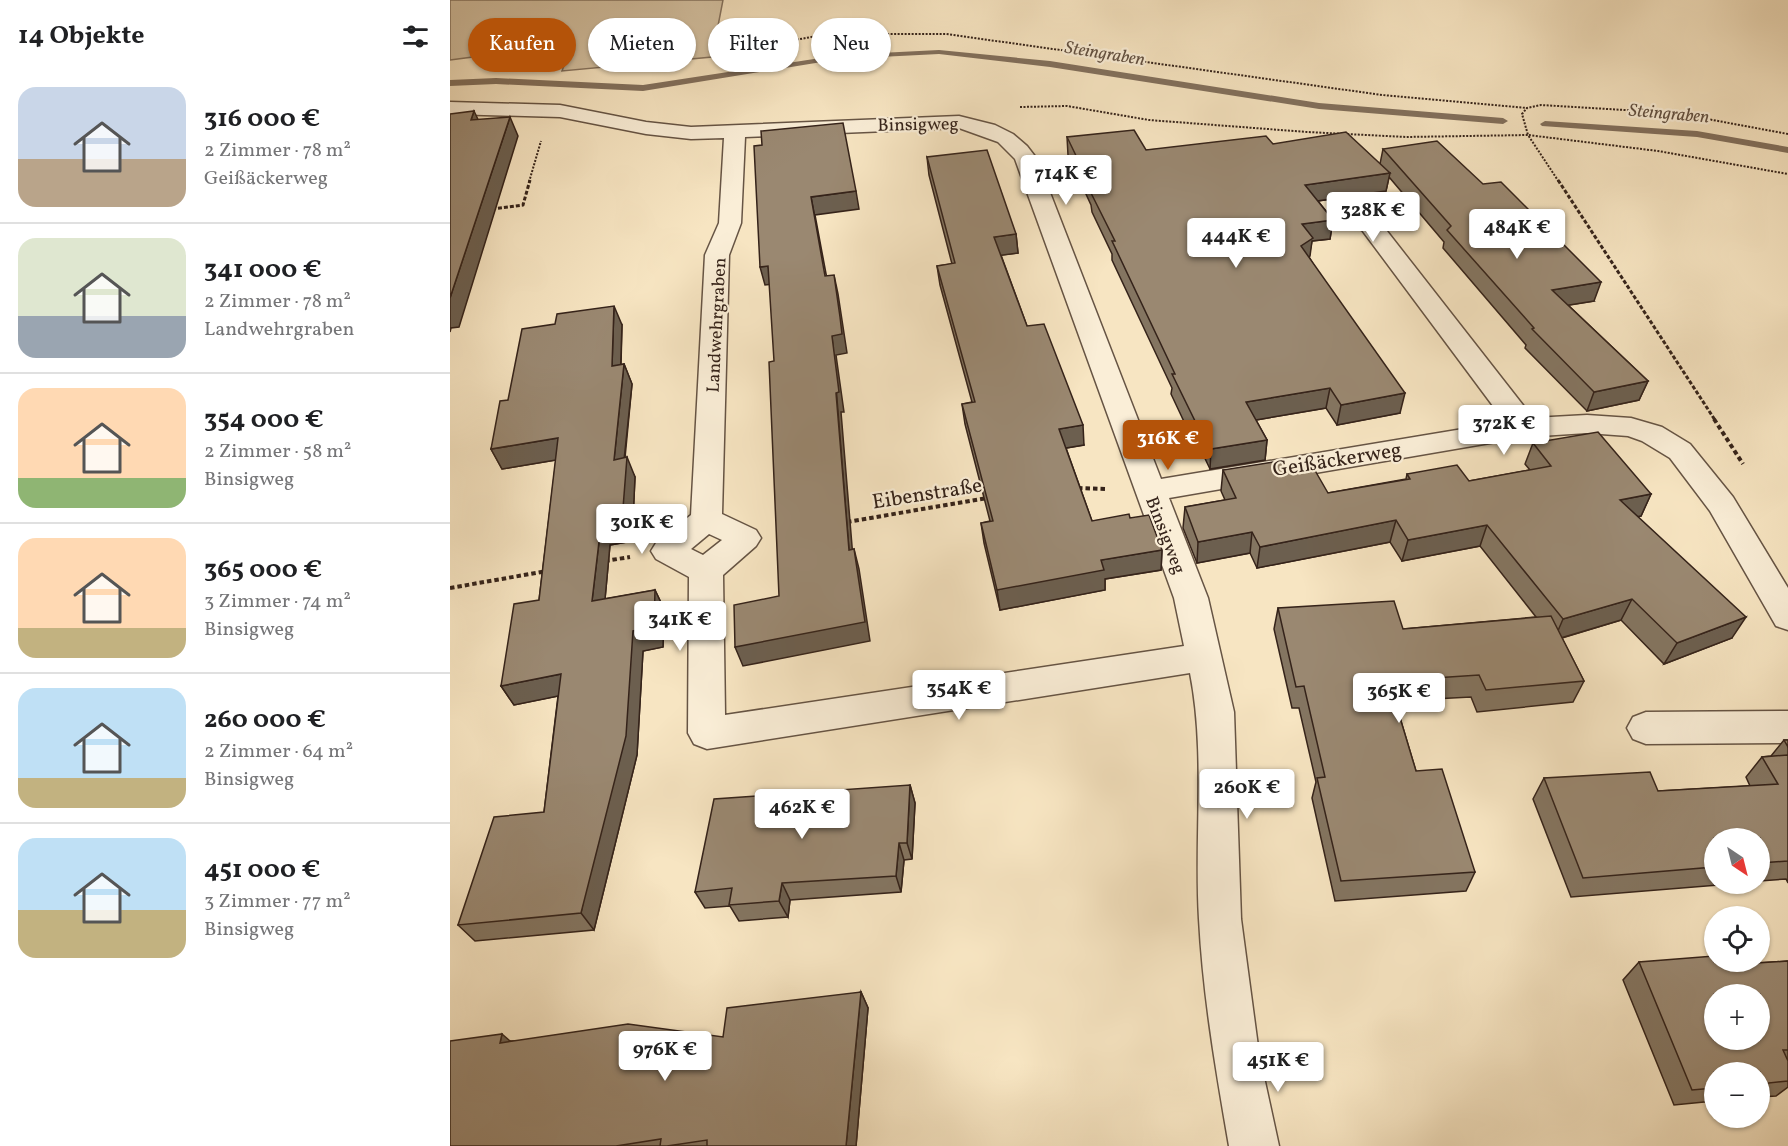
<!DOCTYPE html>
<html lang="de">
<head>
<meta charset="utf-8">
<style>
  body { margin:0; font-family:Vollkorn,serif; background:#f2f2f2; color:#202124; height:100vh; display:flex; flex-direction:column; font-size:22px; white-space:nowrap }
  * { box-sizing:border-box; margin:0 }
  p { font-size:20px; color:#757577 }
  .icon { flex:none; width:33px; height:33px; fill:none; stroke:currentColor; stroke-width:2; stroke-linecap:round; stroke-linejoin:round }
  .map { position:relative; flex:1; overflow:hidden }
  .side { display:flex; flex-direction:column; background:#fff; width:450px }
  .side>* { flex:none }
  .top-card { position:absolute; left:18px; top:18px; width:570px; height:54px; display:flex; gap:12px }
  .needle { width:39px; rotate:145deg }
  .controls { position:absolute; left:1254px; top:828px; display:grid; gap:12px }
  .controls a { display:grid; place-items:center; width:66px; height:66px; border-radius:50%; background:#fff; box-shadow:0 2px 4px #0004; font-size:30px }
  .price { position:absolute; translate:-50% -51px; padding:0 14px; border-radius:6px; background:#fff; color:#222; font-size:20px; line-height:39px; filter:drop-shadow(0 2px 3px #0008) }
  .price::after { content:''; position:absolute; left:50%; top:36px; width:18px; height:14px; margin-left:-9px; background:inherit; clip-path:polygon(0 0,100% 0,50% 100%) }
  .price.current { background:#b45309; color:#fff }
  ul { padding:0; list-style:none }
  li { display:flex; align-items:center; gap:18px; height:150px; padding:0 18px }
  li+li { border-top:2px solid #e0e0e0 }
  li span { display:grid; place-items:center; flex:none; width:168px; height:120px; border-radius:18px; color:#555 }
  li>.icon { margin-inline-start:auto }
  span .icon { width:72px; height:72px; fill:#fffc; stroke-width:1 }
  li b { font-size:26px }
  h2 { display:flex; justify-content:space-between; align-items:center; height:72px; padding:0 18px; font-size:26px }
  .chip { padding:0 21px; border-radius:27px; background:#fff; box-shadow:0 2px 4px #0004; font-size:21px; line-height:54px }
  .chip.current { background:#b45309; color:#fff }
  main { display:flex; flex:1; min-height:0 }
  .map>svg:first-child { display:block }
  .green { fill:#d6c4a5; stroke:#867460; stroke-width:1.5 }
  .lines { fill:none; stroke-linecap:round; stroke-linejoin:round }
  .stream { fill:#82705d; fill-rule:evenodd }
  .minor-casing { stroke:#665444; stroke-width:3 }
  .path-far2 { stroke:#35231a; stroke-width:2; stroke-dasharray:2 1.5; stroke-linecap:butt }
  .path-far1 { stroke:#35231a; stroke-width:3; stroke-dasharray:4 2; stroke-linecap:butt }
  .path { stroke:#35231a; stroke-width:4; stroke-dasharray:4.5 3; stroke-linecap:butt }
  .minor { fill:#faeed7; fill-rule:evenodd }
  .wall { fill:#847561; stroke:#35231a; stroke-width:1.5 }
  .shaded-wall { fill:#6c5f4f; stroke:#35231a; stroke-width:1.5 }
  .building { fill:#9a8871; stroke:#35231a; stroke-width:1.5; fill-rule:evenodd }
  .labels { text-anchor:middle; stroke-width:4.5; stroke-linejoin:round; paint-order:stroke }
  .far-water-label { font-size:18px; font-style:italic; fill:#625041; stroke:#faeed7 }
  .far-street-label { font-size:18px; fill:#35231a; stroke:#faeed7 }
  .street-label { font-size:21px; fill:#35231a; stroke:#faeed7 }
</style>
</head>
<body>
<main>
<section class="side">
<h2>14 Objekte<svg class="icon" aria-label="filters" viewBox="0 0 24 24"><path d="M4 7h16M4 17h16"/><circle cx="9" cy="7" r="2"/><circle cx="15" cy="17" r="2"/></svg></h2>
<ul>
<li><span style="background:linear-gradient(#c9d6e8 60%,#b9a48a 0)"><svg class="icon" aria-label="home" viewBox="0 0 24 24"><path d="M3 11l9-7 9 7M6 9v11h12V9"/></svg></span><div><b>316 000 €</b><p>2 Zimmer · 78 m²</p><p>Geißäckerweg</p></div></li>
<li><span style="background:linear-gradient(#dfe7d0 65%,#9aa5b1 0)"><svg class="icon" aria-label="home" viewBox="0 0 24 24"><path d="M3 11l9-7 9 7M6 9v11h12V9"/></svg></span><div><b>341 000 €</b><p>2 Zimmer · 78 m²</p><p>Landwehrgraben</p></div></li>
<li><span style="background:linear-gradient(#ffd9b3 75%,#8fb573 0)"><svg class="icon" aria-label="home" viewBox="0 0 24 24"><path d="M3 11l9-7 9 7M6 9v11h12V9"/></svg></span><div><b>354 000 €</b><p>2 Zimmer · 58 m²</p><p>Binsigweg</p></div></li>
<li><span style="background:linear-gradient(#ffd9b3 75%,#c2b280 0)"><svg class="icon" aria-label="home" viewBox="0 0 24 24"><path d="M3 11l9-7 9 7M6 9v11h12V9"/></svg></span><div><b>365 000 €</b><p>3 Zimmer · 74 m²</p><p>Binsigweg</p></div></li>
<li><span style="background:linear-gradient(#bfe0f5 75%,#c2b280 0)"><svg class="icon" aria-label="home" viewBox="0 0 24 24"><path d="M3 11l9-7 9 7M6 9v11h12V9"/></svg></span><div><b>260 000 €</b><p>2 Zimmer · 64 m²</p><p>Binsigweg</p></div></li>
<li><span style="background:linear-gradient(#bfe0f5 60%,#c2b280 0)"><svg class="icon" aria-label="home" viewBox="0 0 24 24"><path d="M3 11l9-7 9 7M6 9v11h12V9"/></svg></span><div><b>451 000 €</b><p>3 Zimmer · 77 m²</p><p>Binsigweg</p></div></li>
</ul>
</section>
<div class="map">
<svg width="1338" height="1146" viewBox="0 0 1338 1146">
  <rect width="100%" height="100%" fill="#f7e5c2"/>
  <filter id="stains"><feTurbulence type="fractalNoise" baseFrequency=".00333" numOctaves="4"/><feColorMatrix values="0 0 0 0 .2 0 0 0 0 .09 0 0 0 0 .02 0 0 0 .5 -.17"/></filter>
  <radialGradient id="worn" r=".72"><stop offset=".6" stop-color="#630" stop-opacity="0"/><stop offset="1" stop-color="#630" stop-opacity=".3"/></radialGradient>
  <polygon class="green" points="0,0 273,0 262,57 112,71 122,44 0,60"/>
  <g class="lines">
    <g class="stream">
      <polygon points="489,50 600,61 869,103 1053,118 1058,121 1053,124 869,109 600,67 489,54 390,59 193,91 46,84 0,86 0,80 46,78 193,85 390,55"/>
      <polygon points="1095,121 1247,131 1338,147 1338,153 1247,137 1092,126 1090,124"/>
    </g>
    <defs>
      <g id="minor">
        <path d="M0,102L110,105L196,122L241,127L509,116L545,125L563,134L577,146L587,159L711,479L1055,422L912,230L893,225L886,218L889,204C907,199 917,199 935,205L941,218L933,226L1083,418L1137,415L1181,418L1212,427L1240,444L1283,497L1338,588V630L1326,626L1260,511L1220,458L1192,441L1178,436L1137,433L1075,437L719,498L758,598L784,712L791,919L809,1054L829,1146H779C766,1071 753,996 749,919C744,837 756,754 740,673L257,749L244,744L238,733L239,577L206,559L201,551L206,543L241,515L255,255L269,223L274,138L241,139L196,134L110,117L0,114ZM509,128L548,142L565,159L724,598L734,646L275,715L273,575L306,546L311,538L306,530L272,514L279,255L291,223L295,137ZM911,212L917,214L918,216L908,215ZM259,534L272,540L253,555L241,549Z"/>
        <polygon points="1338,711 1338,743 1196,744 1183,739 1177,728 1183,717 1196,712"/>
      </g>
    </defs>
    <use href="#minor" class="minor-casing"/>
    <g class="path-far2">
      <polyline points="271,54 377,34 496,34 932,95 1077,108"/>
      <polyline points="570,107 617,106 699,120 857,132 956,137 1078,135 1109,182"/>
      <polyline points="1338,134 1225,113 1091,105 1077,108 1072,114 1078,135 1208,151 1338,174"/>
      <polyline points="79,182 91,141"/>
    </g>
    <g class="path-far1">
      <polyline points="1108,180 1265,420"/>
      <polyline points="42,209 73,205 80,180"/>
    </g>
    <g class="path">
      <polyline points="1264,419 1293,464"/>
      <polyline points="628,488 656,489"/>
      <polyline points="397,522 537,498"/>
      <polyline points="155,561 180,557"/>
      <polyline points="0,588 97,571"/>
    </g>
    <use href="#minor" class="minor"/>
  </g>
  <g class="wall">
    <polygon points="617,137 696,150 823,144 930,164 933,149 1144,301 1118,305 1198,381 1189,400 1137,411 1075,348 1076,345 993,248 994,242 939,177 936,191 868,201 883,220 880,239 862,241 859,257 950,413 887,425 876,408 806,420 817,440 815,460 760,469 749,446 746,447 721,394 722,388 662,260 662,254 642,212 641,205 618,155"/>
    <polygon points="477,157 566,234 568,253 551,255 577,326 634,445 616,448 642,521 680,518 712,550 711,570 655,579 655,590 550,610 534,543 531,523 540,521 515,424 512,404 522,402 490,285 487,266 502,264 479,175"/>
    <polygon points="172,325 171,365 174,364 182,384 175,458 185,477 182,541 160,545 155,599 205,590 214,609 213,647 193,651 187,755 144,930 25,941 8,925 94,812 108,696 64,705 51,686 89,600 106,460 52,469 41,449 58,400"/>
    <polygon points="1083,443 1201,494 1191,516 1187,516 1282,638 1214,664 1171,620 1112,638 1134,681 1123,702 1027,712 1021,697 945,701 966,771 1025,872 1016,891 885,901 862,798 866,782 849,708 842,708 824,629 828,608 953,629 1086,617 1030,546 952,561 940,542 807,568 800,553 747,563 733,528 735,507 775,500 771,491 773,470 836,472 878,493 956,479 957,474 1019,481 1080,470 1075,464"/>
    <polygon points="1334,740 1338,740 1338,883 1336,879 1310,881 1310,838 1264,838 1264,884 1281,884 1121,897 1083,799 1094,778 1208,791 1300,786 1296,777 1312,757 1321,756"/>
    <polygon points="460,785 465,803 462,859 454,860 451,892 340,900 338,917 289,921 280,906 255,908 245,892"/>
    <polygon points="1338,961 1338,1087 1326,1096 1310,1097 1310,1072 1264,1072 1264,1101 1224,1105 1173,980 1189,962 1291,964"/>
    <polygon points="411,992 418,1008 406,1146 0,1146 60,1041 273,1037"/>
  </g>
  <g class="shaded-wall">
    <polygon points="24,111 33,130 21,120"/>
    <polygon points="60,117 68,136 9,327 1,328 0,332 0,298"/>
    <polygon points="940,173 936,191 853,203 855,185"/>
    <polygon points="406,191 409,209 365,215 380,295 361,197"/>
    <polygon points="883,220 880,239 862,241 860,256 849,264 852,224"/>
    <polygon points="566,234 568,253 546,256 544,237"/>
    <polygon points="318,266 323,284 315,285 310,267"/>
    <polygon points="384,275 388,294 397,353 386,355 394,412 391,412 404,570 399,550 382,336"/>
    <polygon points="1151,282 1144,301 1095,309 1102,290"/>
    <polygon points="164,306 172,325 170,385 162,366"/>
    <polygon points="174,364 182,384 172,479 164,460"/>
    <polygon points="1198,381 1189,400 1137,411 1144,392"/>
    <polygon points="880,388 876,408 794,422 796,402"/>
    <polygon points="955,393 950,413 887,425 891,405"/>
    <polygon points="633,425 634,445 610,449 609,429"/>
    <polygon points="748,427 751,427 749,446 746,447"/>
    <polygon points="108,438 118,458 52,469 41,449"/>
    <polygon points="817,440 815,460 760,469 761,449"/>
    <polygon points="177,457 185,477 182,541 160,545 153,621 142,601 151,525"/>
    <polygon points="1201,494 1191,516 1160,522 1170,500"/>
    <polygon points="946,520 940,542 807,568 810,547"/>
    <polygon points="1037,525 1030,546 952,561 958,540"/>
    <polygon points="802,532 800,553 747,563 748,542"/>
    <polygon points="404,549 409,569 420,641 293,666 285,647"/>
    <polygon points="712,550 711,570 655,579 655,590 550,610 547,590 651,560"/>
    <polygon points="205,590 214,609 213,647 193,651 187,755 144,930 131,913 183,631"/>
    <polygon points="1182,599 1171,620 1104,640 1113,619"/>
    <polygon points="1296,617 1282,638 1214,664 1227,643"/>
    <polygon points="111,674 123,693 64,705 51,686"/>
    <polygon points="460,785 465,803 462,859 457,843"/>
    <polygon points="449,843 454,860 451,892 446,876"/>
    <polygon points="332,883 340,900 338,917 329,901"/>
    <polygon points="411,992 418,1008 406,1146 396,1146"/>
    <polygon points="52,1034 69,1049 50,1043"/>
  </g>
  <g class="building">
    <polygon points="24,111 21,120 60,117 0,298 0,114"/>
    <polygon points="393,123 406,191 361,197 375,276 384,275 390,317 392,334 382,336 389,392 386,393 399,550 404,549 415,622 285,647 284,605 329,596 319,362 324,361 318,266 310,267 304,146 312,145 311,131"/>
    <polygon points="684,130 696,150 816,136 823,144 896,132 940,173 855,185 883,220 852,224 863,238 851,246 955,393 891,405 880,388 796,402 817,440 761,449 751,427 748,427 722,374 725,374 662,241 665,241 641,193 644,193 617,137"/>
    <polygon points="987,141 1033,184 1051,182 1151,282 1102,290 1198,381 1144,392 1082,329 1084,328 997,230 1001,226 933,149"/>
    <polygon points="537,150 566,234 544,237 577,326 594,324 633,425 609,429 642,521 679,514 680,518 699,515 712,550 651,560 654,570 547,590 531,523 543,521 512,404 525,402 487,266 505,263 477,157"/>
    <polygon points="164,306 162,366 174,364 164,460 177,457 172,521 151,525 142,601 205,590 204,627 183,631 176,736 131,913 8,925 44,817 94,812 111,674 51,686 64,604 89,600 108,438 41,449 50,401 58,400 72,329 105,324 107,314"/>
    <polygon points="1148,432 1201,494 1170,500 1296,617 1227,643 1182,599 1113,619 1037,525 958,540 946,520 810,547 802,532 748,542 735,507 786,498 773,470 830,461 836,472 863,467 878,493 960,479 957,474 1007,465 1019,481 1101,466 1083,443"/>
    <polygon points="944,601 953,629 1101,616 1134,681 1036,690 1029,675 939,681 966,771 992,769 1025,872 891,881 867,778 875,777 854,686 846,687 828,608"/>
    <polygon points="1334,740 1338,740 1338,747"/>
    <polygon points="1338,755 1338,861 1310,863 1310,838 1264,838 1264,867 1133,878 1094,778 1200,772 1208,791 1328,784 1312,757"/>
    <polygon points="460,785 457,843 449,843 446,876 332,883 329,901 279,905 282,888 245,892 264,799"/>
    <path d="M1264,956V962H1290L1291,964L1338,961V1050H1333L1338,1061V1081L1310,1084V1072H1264V1088L1242,1090L1189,962ZM1264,994H1310V1040H1264Z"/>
    <polygon points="411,992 396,1146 257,1146 257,1140 217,1146 210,1146 211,1139 166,1146 0,1146 0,1041 52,1034 50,1043 178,1024 273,1037 277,1008"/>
  </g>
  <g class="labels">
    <g class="far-water-label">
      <text transform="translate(655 53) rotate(9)" y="6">Steingraben</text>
      <text transform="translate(1219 113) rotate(5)" y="6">Steingraben</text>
    </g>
    <g class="far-street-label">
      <text transform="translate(468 124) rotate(-1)" y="6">Binsigweg</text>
      <text transform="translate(266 325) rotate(-87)" y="6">Landwehrgraben</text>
      <text transform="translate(716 535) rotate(69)" y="6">Binsigweg</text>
    </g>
    <g class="street-label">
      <text transform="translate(887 459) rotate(-9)" y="7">Geißäckerweg</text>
      <text transform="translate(477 493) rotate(-9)" y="7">Eibenstraße</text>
    </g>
  </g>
  <rect width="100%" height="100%" filter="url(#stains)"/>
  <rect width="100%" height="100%" fill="url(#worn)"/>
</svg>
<div class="controls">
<a><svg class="needle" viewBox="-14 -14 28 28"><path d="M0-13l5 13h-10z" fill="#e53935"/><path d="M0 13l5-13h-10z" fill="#757577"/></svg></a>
<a><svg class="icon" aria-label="locate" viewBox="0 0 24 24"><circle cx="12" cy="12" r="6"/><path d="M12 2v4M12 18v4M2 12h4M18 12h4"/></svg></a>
<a>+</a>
<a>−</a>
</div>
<b class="price" style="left:616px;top:206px">714K €</b>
<b class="price" style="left:923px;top:243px">328K €</b>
<b class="price" style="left:1067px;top:260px">484K €</b>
<b class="price" style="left:786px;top:269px">444K €</b>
<b class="price" style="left:1054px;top:456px">372K €</b>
<b class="price current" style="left:718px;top:471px">316K €</b>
<b class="price" style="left:192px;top:555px">301K €</b>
<b class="price" style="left:230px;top:652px">341K €</b>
<b class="price" style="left:509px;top:721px">354K €</b>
<b class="price" style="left:949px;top:724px">365K €</b>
<b class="price" style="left:797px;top:820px">260K €</b>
<b class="price" style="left:352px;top:840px">462K €</b>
<b class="price" style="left:215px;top:1082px">976K €</b>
<b class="price" style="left:828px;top:1093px">451K €</b>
<div class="top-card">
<a class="chip current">Kaufen</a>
<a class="chip">Mieten</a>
<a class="chip">Filter</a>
<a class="chip">Neu</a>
</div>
</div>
</main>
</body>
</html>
